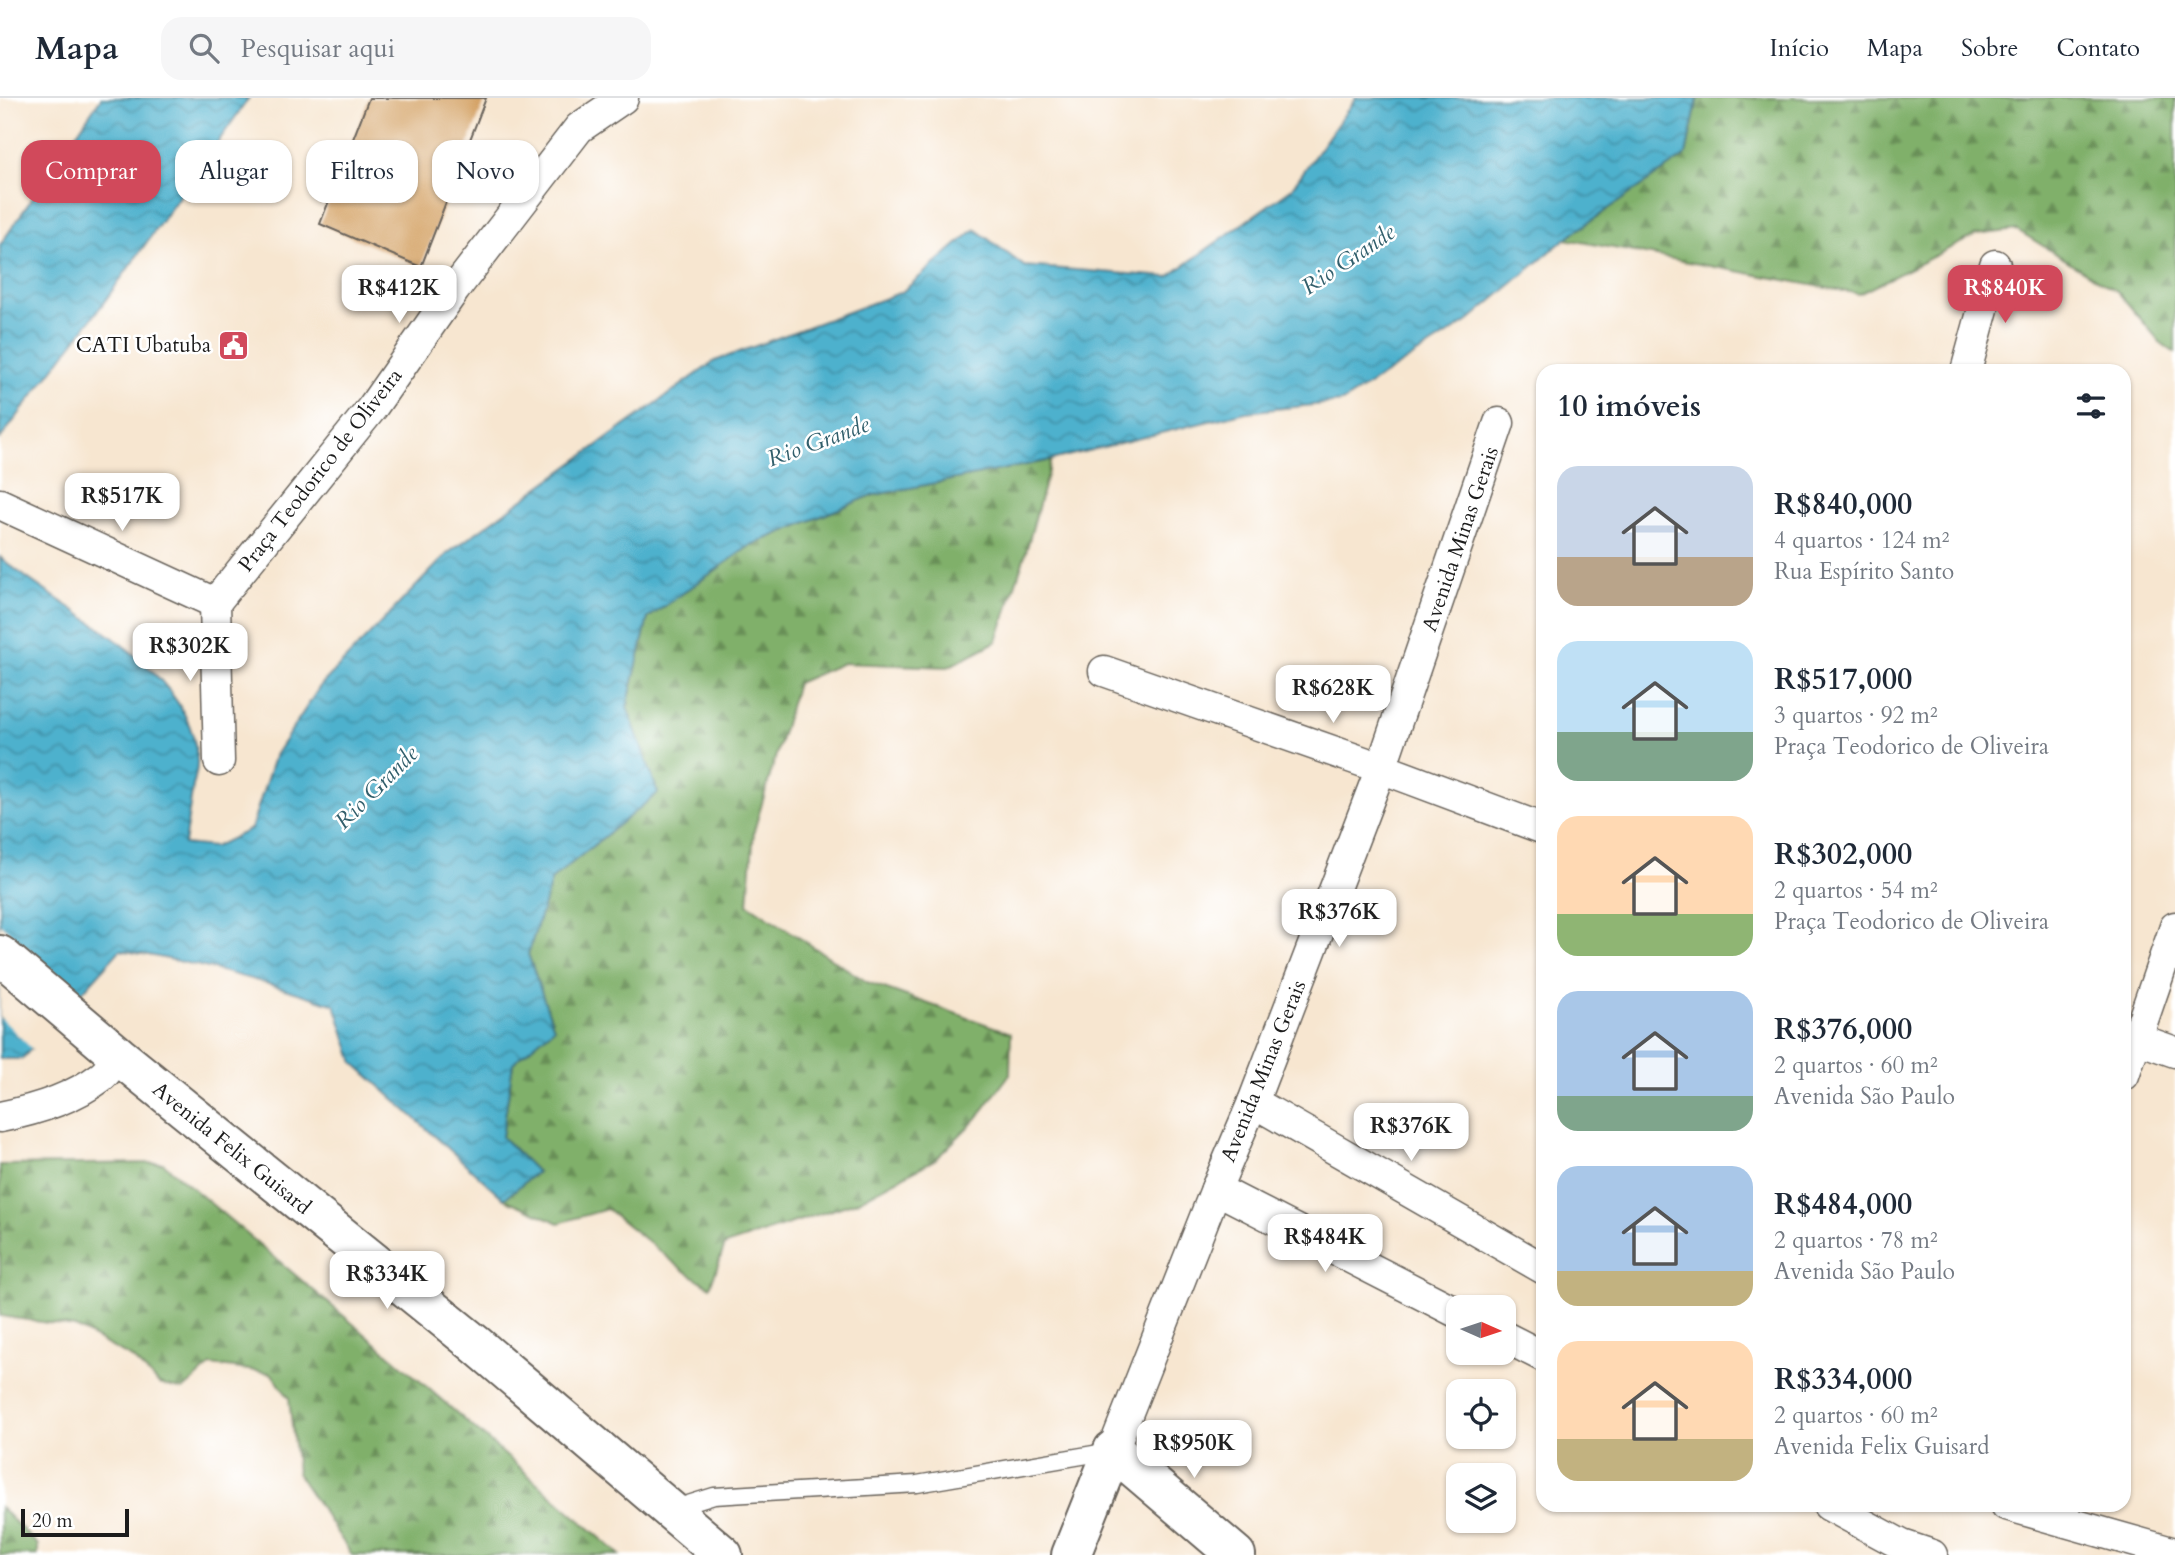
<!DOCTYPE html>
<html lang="pt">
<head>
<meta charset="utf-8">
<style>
  body { margin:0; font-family:Cardo,serif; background:#f6f6f7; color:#1f2937; height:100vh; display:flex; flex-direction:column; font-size:26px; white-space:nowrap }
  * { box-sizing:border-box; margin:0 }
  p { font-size:23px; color:#747a83 }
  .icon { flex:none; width:38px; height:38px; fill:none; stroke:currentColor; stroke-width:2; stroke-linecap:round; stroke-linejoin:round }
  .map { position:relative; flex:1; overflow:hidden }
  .drawer { position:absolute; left:1536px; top:266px; width:595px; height:1148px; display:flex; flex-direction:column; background:#fff; border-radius:21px; box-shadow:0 2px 5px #0004 }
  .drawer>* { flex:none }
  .guide { position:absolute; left:21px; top:42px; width:665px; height:63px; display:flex; gap:14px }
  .needle { width:46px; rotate:93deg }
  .fabs { position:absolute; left:1446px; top:1197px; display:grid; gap:14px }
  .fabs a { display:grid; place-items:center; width:70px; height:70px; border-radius:14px; background:#fff; box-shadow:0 2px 5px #0004; font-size:35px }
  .scale { position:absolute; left:21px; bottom:18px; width:108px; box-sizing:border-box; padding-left:7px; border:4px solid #1c1c1c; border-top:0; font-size:19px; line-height:24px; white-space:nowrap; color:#1c1c1c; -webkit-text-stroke:5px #fff; paint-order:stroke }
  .price { position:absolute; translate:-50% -60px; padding:0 16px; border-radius:14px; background:#fff; color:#222; font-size:23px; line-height:46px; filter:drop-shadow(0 2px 4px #0008) }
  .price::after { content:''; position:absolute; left:50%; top:42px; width:21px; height:16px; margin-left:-10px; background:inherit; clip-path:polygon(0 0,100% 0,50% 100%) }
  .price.active { background:#d1495b; color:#fff }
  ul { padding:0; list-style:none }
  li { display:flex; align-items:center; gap:21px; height:175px; padding:0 21px }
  li span { display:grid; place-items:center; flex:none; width:196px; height:140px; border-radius:21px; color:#555 }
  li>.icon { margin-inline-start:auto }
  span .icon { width:84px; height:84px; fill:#fffc; stroke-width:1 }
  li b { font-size:30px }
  h2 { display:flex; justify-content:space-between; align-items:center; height:84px; padding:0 21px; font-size:30px }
  .chip { padding:0 24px; border-radius:21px; background:#fff; box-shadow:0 2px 5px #0004; font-size:24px; line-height:63px }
  .chip.active { background:#d1495b; color:#fff }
  header { display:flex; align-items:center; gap:42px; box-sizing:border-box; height:98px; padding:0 35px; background:#fff; border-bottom:2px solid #e0e1e3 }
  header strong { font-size:33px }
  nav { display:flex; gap:38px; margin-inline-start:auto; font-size:24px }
  .search { width:490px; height:63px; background:#f6f6f7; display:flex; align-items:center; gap:18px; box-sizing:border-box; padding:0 24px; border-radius:21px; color:#747a83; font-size:26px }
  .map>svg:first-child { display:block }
  .forest { fill:url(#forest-firs); stroke:#4e6643; stroke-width:2 }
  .water { fill:url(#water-waves); stroke:#356674; stroke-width:2 }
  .pier { fill:#f7e6d0 }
  .building { fill:#d4a265 }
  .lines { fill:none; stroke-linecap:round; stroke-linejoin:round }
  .service-casing { stroke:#69635b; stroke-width:19 }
  .minor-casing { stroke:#69635b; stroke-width:33 }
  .secondary-casing { stroke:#69635b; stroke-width:42 }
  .service { stroke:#fff; stroke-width:16 }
  .minor { stroke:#fff; stroke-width:30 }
  .secondary { stroke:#fff; stroke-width:38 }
  .labels { text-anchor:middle; stroke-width:5; stroke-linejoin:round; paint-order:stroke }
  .poi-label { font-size:21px; fill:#1c1c1c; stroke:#fff; text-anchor:end }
  .street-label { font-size:21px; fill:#1c1c1c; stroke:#fff }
  .water-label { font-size:23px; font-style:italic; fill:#325f6c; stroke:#fff }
</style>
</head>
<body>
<header>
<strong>Mapa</strong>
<div class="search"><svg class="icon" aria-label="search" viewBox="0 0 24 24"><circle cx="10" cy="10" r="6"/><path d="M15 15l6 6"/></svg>Pesquisar aqui</div>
<nav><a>Início</a><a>Mapa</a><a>Sobre</a><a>Contato</a></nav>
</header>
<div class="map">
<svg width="2175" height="1457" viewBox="0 0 2175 1457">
  <defs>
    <pattern id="forest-firs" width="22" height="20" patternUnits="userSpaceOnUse" patternTransform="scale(1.75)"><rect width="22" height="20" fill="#80b06a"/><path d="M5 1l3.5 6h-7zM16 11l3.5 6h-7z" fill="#688e56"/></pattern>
    <pattern id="water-waves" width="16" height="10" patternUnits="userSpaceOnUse" patternTransform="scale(1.75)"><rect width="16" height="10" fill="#4eb1cd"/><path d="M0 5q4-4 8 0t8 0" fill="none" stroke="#408fa6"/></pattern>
  </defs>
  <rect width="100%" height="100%" fill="#fff"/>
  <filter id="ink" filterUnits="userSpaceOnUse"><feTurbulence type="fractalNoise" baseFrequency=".0143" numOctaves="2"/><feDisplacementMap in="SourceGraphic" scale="14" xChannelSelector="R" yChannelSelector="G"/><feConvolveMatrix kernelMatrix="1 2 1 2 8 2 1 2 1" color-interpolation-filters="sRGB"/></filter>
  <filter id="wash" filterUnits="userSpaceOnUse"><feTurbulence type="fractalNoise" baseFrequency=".00686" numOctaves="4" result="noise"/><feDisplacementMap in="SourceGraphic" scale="28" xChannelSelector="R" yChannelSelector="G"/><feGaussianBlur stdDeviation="1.57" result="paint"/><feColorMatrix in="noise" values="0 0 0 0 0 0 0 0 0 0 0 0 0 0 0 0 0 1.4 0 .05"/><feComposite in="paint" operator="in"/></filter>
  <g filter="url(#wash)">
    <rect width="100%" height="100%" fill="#f7e6d0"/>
    <g class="forest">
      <polygon points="1698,0 2175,0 2175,255 2160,244 2118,194 2017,132 1976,137 1859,196 1565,141 1686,57"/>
      <polygon points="1051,362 1026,454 997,543 948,569 843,565 797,585 754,733 748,806 867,884 1011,935 1010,976 977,1020 936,1061 856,1104 725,1147 710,1189 682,1171 607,1111 559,1125 504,1101 537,1074 502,1039 513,965 554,930 528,856 552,781 658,695 627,609 648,520 751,447 870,398"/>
      <polygon points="163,1065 397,1263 620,1457 352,1457 297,1375 289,1300 271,1275 211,1267 183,1292 159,1286 132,1260 75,1229 0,1218 0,1067"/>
      <polygon points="0,1409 38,1447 38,1457 0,1457"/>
    </g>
    <g class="water">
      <polygon points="101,0 249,0 105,203 0,341 0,147"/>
      <path d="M1356,0H1698L1686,57L1565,141L1467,224L1342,304L1246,314L1051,362L870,398L751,447L648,520L627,609L658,695L552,781L528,856L554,930L513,965L502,1039L537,1074L504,1101L354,965L335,907C261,882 197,865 120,852L22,961H0V459C63,514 192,566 197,662C198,670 195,680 193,688C190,707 187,727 184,746L214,749L251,731L274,659L321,587L448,455L715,263L902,194L975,131L1024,168L1168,179L1291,91Z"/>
    </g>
    <polygon class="pier" points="0,826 82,899 34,953 0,919"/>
    <g id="blocks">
      <polygon class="building" points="369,0 486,0 421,169 320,126"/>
    </g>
  </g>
  <g filter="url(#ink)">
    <use href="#blocks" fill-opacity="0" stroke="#69635b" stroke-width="2"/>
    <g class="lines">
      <defs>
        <polyline id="service" points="672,1411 714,1398 917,1386 1111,1353"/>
        <g id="minor">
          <polyline points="1966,273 1995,167"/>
          <polyline points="0,406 215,505"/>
          <polyline points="215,505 372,310 455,191 579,30 623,0"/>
          <polyline points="215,505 219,663"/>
          <polyline points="1104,573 1381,670 1544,731"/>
          <polyline points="2124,936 2175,954"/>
          <polyline points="2124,977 2175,829"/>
          <polyline points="1253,1004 1544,1171"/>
          <path d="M0,1019C36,1012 72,1001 101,979C108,974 113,965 119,958"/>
          <polyline points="1216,1091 1458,1215"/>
          <polyline points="1503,1238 1544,1259"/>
          <polyline points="1113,1352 1216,1091 1253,1004 1381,670 1499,325"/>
          <polyline points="1828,1407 1902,1447 1932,1457"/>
          <polyline points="2006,1407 2175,1455"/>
        </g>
        <g id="secondary">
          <polyline points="0,857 119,958 474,1245 723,1457"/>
          <polyline points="1071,1457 1113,1352 1236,1457"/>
        </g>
      </defs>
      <use href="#service" class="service-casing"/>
      <use href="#minor" class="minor-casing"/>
      <use href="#secondary" class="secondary-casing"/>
      <use href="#service" class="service"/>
      <use href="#minor" class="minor"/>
      <use href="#secondary" class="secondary"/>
    </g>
  </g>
  <defs>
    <symbol id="civic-square" viewBox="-11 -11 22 22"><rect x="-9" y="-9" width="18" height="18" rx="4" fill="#d1495b" stroke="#fff"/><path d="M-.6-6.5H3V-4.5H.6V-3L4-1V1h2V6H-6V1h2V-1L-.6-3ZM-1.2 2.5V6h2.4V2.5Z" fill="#fff"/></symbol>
  </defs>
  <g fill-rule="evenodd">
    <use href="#civic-square" x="216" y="230" width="35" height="35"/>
  </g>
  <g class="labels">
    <g class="poi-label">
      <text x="211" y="254">CATI Ubatuba</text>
    </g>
    <g class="street-label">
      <text transform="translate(320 372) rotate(-52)" y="7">Praça Teodorico de Oliveira</text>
      <text transform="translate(1460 441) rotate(-71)" y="7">Avenida Minas Gerais</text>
      <text transform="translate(1263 973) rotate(-68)" y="7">Avenida Minas Gerais</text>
      <text transform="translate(232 1050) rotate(39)" y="7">Avenida Felix Guisard</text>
    </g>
    <g class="water-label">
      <text transform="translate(1348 161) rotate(-34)" y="8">Rio Grande</text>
      <text transform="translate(818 343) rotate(-20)" y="8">Rio Grande</text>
      <text transform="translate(376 689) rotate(-45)" y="8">Rio Grande</text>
    </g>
  </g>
</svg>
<div class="fabs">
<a><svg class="needle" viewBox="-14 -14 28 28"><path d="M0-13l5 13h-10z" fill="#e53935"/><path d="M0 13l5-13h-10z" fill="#747a83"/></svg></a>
<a><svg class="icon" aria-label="locate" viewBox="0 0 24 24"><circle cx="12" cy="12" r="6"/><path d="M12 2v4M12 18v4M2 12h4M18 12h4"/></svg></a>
<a><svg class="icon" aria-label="layers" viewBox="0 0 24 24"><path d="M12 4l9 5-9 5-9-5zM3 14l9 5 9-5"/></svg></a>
</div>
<div class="scale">20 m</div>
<b class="price" style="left:399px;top:227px">R$412K</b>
<b class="price active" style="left:2005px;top:227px">R$840K</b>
<b class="price" style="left:122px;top:435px">R$517K</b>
<b class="price" style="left:190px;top:585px">R$302K</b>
<b class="price" style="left:1333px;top:627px">R$628K</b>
<b class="price" style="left:1339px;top:851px">R$376K</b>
<b class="price" style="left:1411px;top:1065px">R$376K</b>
<b class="price" style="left:1325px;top:1176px">R$484K</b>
<b class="price" style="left:387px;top:1213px">R$334K</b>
<b class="price" style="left:1194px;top:1382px">R$950K</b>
<div class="guide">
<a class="chip active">Comprar</a>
<a class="chip">Alugar</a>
<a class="chip">Filtros</a>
<a class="chip">Novo</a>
</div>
<section class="drawer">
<h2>10 imóveis<svg class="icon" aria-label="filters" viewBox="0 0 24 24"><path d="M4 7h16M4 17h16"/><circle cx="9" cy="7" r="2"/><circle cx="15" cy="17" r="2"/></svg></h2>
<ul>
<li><span style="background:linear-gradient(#c9d6e8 65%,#b9a48a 0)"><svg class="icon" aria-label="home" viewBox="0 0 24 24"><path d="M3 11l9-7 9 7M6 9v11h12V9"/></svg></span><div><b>R$840,000</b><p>4 quartos · 124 m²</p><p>Rua Espírito Santo</p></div></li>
<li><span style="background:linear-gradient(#bfe0f5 65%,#7fa58c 0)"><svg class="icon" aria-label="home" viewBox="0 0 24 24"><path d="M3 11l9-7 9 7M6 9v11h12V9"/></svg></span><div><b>R$517,000</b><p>3 quartos · 92 m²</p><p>Praça Teodorico de Oliveira</p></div></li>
<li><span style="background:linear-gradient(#ffd9b3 70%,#8fb573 0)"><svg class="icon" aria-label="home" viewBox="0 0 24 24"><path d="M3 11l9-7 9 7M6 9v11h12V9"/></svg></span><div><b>R$302,000</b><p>2 quartos · 54 m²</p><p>Praça Teodorico de Oliveira</p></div></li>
<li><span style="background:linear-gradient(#a9c7e8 75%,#7fa58c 0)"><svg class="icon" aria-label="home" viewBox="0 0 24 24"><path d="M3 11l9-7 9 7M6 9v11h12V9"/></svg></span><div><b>R$376,000</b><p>2 quartos · 60 m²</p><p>Avenida São Paulo</p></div></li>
<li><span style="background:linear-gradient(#a9c7e8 75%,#c2b280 0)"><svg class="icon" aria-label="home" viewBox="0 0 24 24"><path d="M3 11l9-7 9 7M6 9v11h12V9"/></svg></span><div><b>R$484,000</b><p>2 quartos · 78 m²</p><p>Avenida São Paulo</p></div></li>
<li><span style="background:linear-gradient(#ffd9b3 70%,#c2b280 0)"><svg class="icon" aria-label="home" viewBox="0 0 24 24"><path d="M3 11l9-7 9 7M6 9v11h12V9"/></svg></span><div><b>R$334,000</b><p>2 quartos · 60 m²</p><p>Avenida Felix Guisard</p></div></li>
</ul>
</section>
</div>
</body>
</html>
